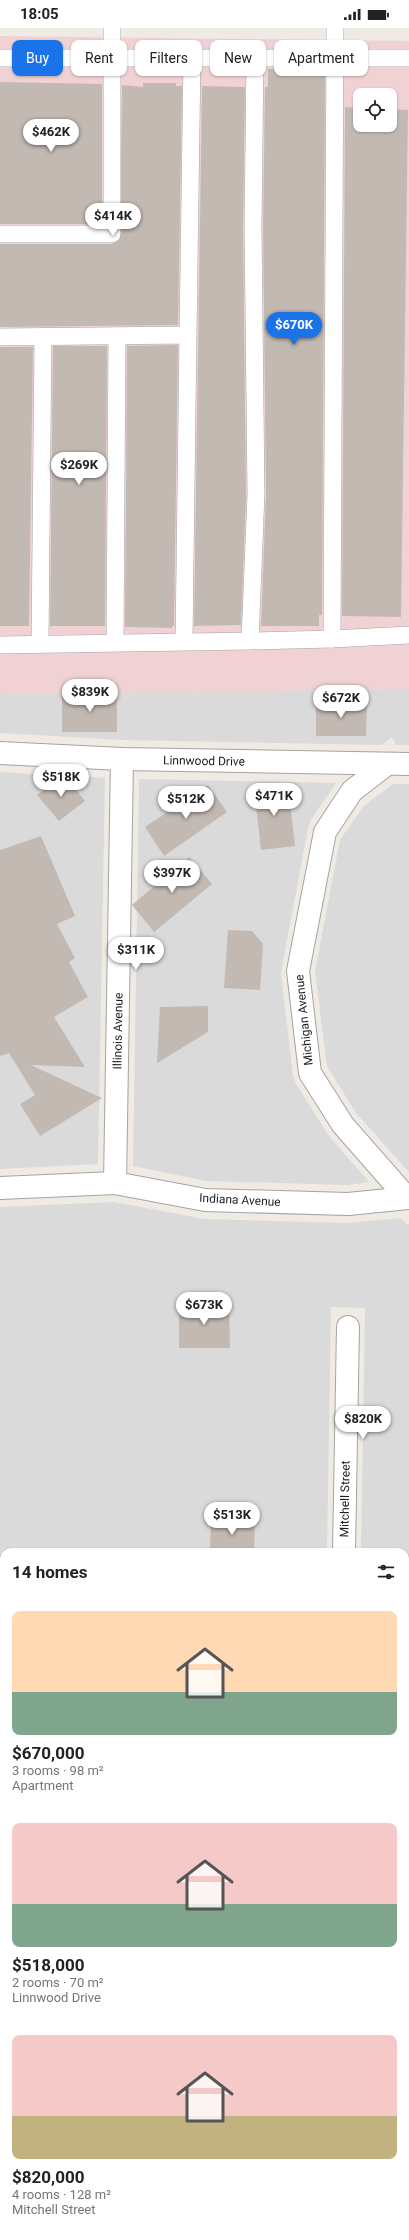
<!DOCTYPE html>
<html lang="en">
<head>
<meta charset="utf-8">
<style>
  body { margin:0; font-family:Roboto,sans-serif; background:#f2f2f2; color:#222; height:100vh; display:flex; flex-direction:column; font-size:15px; white-space:nowrap }
  * { box-sizing:border-box; margin:0 }
  p { font-size:13px; color:#767676 }
  .icon { flex:none; width:22px; height:22px; fill:none; stroke:currentColor; stroke-width:2; stroke-linecap:round; stroke-linejoin:round }
  .map { position:relative; flex:1; overflow:hidden }
  .details { position:absolute; left:0px; top:1520px; width:409px; height:692px; display:flex; flex-direction:column; background:#fff; border-radius:12px 12px 0 0; box-shadow:0 1px 3px #0004 }
  .details>* { flex:none }
  .top-card { position:absolute; left:12px; top:12px; width:385px; height:36px; display:flex; gap:8px }
  .controls { position:absolute; left:353px; top:60px; display:grid; gap:8px }
  .controls a { display:grid; place-items:center; width:44px; height:44px; border-radius:8px; background:#fff; box-shadow:0 1px 3px #0004; font-size:20px }
  .price { position:absolute; translate:-50% -34px; padding:0 9px; border-radius:14px; background:#fff; color:#222; font-size:13px; line-height:26px; filter:drop-shadow(0 1px 2px #0008) }
  .price::after { content:''; position:absolute; left:50%; top:24px; width:12px; height:9px; margin-left:-6px; background:inherit; clip-path:polygon(0 0,100% 0,50% 100%) }
  .price.on { background:#1a73e8; color:#fff }
  ul { padding:0; list-style:none }
  li { display:grid; align-content:center; gap:8px; height:212px; padding:0 12px }
  li span { display:grid; place-items:center; height:124px; border-radius:8px; color:#555 }
  li>.icon { margin-inline-start:auto }
  span .icon { width:72px; height:72px; fill:#fffc; stroke-width:1 }
  li b { font-size:17px }
  h2 { display:flex; justify-content:space-between; align-items:center; height:48px; padding:0 12px; font-size:17px }
  .chip { padding:0 14px; border-radius:8px; background:#fff; box-shadow:0 1px 3px #0004; font-size:14px; line-height:36px }
  .chip.on { background:#1a73e8; color:#fff }
  .status { display:flex; justify-content:space-between; align-items:center; height:28px; padding:0 20px; background:#fff; direction:ltr }
  .status svg { height:11px; fill:currentColor }
  .map>svg:first-child { display:block }
  .residential { fill:#dbdada }
  .commercial { fill:#f0d2d4; fill-rule:evenodd }
  .building { fill:#c3b9b3 }
  .lines { fill:none; stroke-linecap:round; stroke-linejoin:round }
  .lane-casing { stroke:#a4a4a4; stroke-width:18 }
  .street-casing { stroke:#a4a4a4; stroke-width:24 }
  .lane { stroke:#fff; stroke-width:17 }
  .street { stroke:#fff; stroke-width:22 }
  .labels { text-anchor:middle; stroke-width:4; stroke-linejoin:round; paint-order:stroke }
  .street-label { font-size:12px; fill:#1d1d1d; stroke:#fff }
</style>
</head>
<body>
<div class="status"><b>18:05</b><svg viewBox="0 0 49 12"><path d="M0 12V9h3v3zM5 12V6h3v6zM10 12V3h3v9zM15 12V0h3v12zM26 1h20v11H26zM47 4h2v5h-2z"/></svg></div>
<div class="map">
<svg width="409" height="2212" viewBox="0 0 409 2212">
  <rect width="100%" height="100%" fill="#efeae3"/>
  <g class="residential">
    <polygon points="409,661 409,717 396,717 392,709 382,717 123,712 0,705 0,666"/>
    <polygon points="0,744 105,750 98,1136 0,1141"/>
    <polygon points="139,751 336,755 311,792 308,800 281,945 293,1048 296,1056 329,1108 369,1154 347,1157 206,1153 133,1138"/>
    <polygon points="393,756 409,756 409,1144 356,1085 327,1038 315,943 340,812 364,778"/>
    <polygon points="114,1174 204,1191 348,1195 401,1190 407,1197 409,1195 409,1633 405,1633 405,1524 361,1524 365,1280 331,1279 327,1524 4,1524 4,1927 0,1926 0,1179"/>
    <polygon points="0,1965 4,1965 4,2208 405,2208 405,1976 409,1976 409,2212 0,2212"/>
  </g>
  <g class="commercial">
    <path d="M0,8L409,13V661L0,666ZM360,67H390V97H360Z"/>
    <rect x="405" y="1633" width="4" height="304"/>
  </g>
  <g class="building">
    <polygon points="268,41 325,42 322,587 319,587 319,598 261,598 266,466 263,199 265,59 268,59"/>
    <polygon points="0,54 102,56 102,196 0,196"/>
    <polygon points="143,55 176,55 176,58 182,58 178,297 0,299 0,216 112,216 120,211 122,57 143,59"/>
    <polygon points="202,58 245,59 243,199 246,466 241,597 194,598"/>
    <polygon points="345,79 360,80 360,97 390,97 390,81 408,82 401,589 342,588"/>
    <polygon points="178,317 174,598 172,598 172,600 125,599 127,318"/>
    <polygon points="53,318 107,318 105,598 50,598"/>
    <polygon points="0,319 33,319 29,598 0,598"/>
    <rect x="62" y="666" width="55" height="38"/>
    <polygon points="316,673 367,674 366,708 316,708"/>
    <polygon points="64,746 85,773 59,793 37,767"/>
    <polygon points="288,756 295,818 261,822 254,760"/>
    <polygon points="208,757 227,784 164,828 145,799"/>
    <polygon points="41,808 75,888 57,896 75,930 69,934 88,969 54,989 85,1039 31,1037 102,1070 40,1108 20,1076 35,1067 9,1025 0,1028 0,822"/>
    <polygon points="189,829 212,856 154,904 132,877"/>
    <polygon points="228,902 252,903 263,916 260,962 224,960"/>
    <polygon points="208,978 208,1004 157,1035 160,979"/>
    <polygon points="179,1275 229,1275 230,1320 179,1320"/>
    <polygon points="211,1491 255,1492 254,1524 210,1524"/>
  </g>
  <g class="lines">
    <defs>
      <g id="lane">
        <polyline points="335,0 332,611 409,607"/>
        <polyline points="0,30 192,30"/>
        <polyline points="0,206 112,206 112,0"/>
        <polyline points="188,307 192,30 409,30"/>
        <polyline points="0,309 188,307 184,613"/>
        <polyline points="250,613 332,611"/>
        <polyline points="115,614 117,308"/>
        <polyline points="40,616 43,309"/>
        <polyline points="0,617 250,613 256,466 253,199 255,30"/>
      </g>
      <g id="street">
        <polyline points="0,725 122,731 409,736"/>
        <polyline points="387,736 352,763 325,804 298,943 310,1045 343,1097 407,1170"/>
        <polyline points="115,1155 122,731"/>
        <polyline points="0,1160 115,1155 205,1172 348,1176 409,1170"/>
        <polyline points="344,1524 348,1299"/>
        <polyline points="0,1946 4,1946"/>
        <polyline points="405,1956 409,1956"/>
      </g>
    </defs>
    <use href="#lane" class="lane-casing"/>
    <use href="#street" class="street-casing"/>
    <use href="#lane" class="lane"/>
    <use href="#street" class="street"/>
  </g>
  <g class="labels">
    <g class="street-label">
      <text transform="translate(204 733) rotate(1)" y="4">Linnwood Drive</text>
      <text transform="translate(304 992) rotate(-96)" y="4">Michigan Avenue</text>
      <text transform="translate(118 1003) rotate(-89)" y="4">Illinois Avenue</text>
      <text transform="translate(240 1172) rotate(3)" y="4">Indiana Avenue</text>
      <text transform="translate(345 1471) rotate(-89)" y="4">Mitchell Street</text>
    </g>
  </g>
</svg>
<div class="controls">
<a><svg class="icon" aria-label="locate" viewBox="0 0 24 24"><circle cx="12" cy="12" r="6"/><path d="M12 2v4M12 18v4M2 12h4M18 12h4"/></svg></a>
</div>
<b class="price" style="left:51px;top:125px">$462K</b>
<b class="price" style="left:113px;top:209px">$414K</b>
<b class="price on" style="left:294px;top:318px">$670K</b>
<b class="price" style="left:79px;top:458px">$269K</b>
<b class="price" style="left:90px;top:685px">$839K</b>
<b class="price" style="left:341px;top:691px">$672K</b>
<b class="price" style="left:61px;top:770px">$518K</b>
<b class="price" style="left:274px;top:789px">$471K</b>
<b class="price" style="left:186px;top:792px">$512K</b>
<b class="price" style="left:172px;top:866px">$397K</b>
<b class="price" style="left:136px;top:943px">$311K</b>
<b class="price" style="left:204px;top:1298px">$673K</b>
<b class="price" style="left:363px;top:1412px">$820K</b>
<b class="price" style="left:232px;top:1508px">$513K</b>
<div class="top-card">
<a class="chip on">Buy</a>
<a class="chip">Rent</a>
<a class="chip">Filters</a>
<a class="chip">New</a>
<a class="chip">Apartment</a>
</div>
<section class="details">
<h2>14 homes<svg class="icon" aria-label="filters" viewBox="0 0 24 24"><path d="M4 7h16M4 17h16"/><circle cx="9" cy="7" r="2"/><circle cx="15" cy="17" r="2"/></svg></h2>
<ul>
<li><span style="background:linear-gradient(#ffd9b3 65%,#7fa58c 0)"><svg class="icon" aria-label="home" viewBox="0 0 24 24"><path d="M3 11l9-7 9 7M6 9v11h12V9"/></svg></span><div><b>$670,000</b><p>3 rooms · 98 m²</p><p>Apartment</p></div></li>
<li><span style="background:linear-gradient(#f6c9c9 65%,#7fa58c 0)"><svg class="icon" aria-label="home" viewBox="0 0 24 24"><path d="M3 11l9-7 9 7M6 9v11h12V9"/></svg></span><div><b>$518,000</b><p>2 rooms · 70 m²</p><p>Linnwood Drive</p></div></li>
<li><span style="background:linear-gradient(#f6c9c9 65%,#c2b280 0)"><svg class="icon" aria-label="home" viewBox="0 0 24 24"><path d="M3 11l9-7 9 7M6 9v11h12V9"/></svg></span><div><b>$820,000</b><p>4 rooms · 128 m²</p><p>Mitchell Street</p></div></li>
</ul>
</section>
</div>
</body>
</html>
